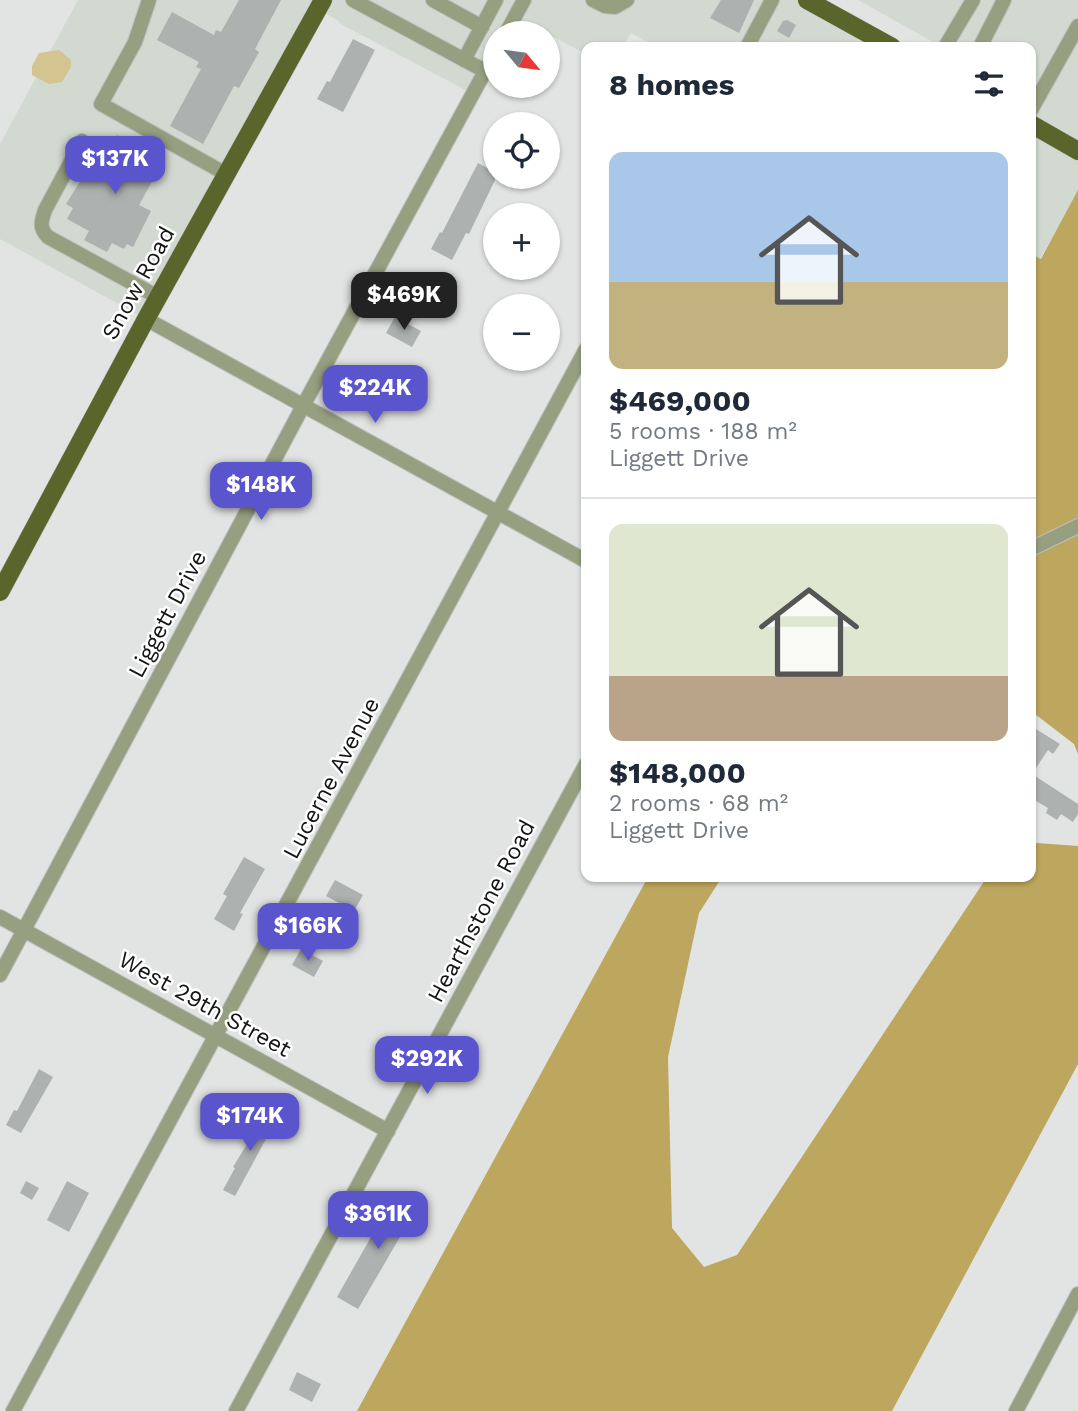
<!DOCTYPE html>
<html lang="en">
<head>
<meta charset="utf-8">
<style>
  body { margin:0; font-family:"Work Sans",sans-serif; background:#f2f2f3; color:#1f2937; height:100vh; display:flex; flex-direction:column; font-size:26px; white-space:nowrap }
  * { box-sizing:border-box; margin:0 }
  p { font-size:23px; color:#747a83 }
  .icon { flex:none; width:38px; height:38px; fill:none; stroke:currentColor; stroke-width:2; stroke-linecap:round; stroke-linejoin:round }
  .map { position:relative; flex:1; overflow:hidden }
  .details { position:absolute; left:581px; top:42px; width:455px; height:840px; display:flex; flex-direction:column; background:#fff; border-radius:14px; box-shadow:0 2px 5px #0004 }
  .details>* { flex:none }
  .needle { width:46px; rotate:119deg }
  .fabs { position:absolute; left:483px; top:21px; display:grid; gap:14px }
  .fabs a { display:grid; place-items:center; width:77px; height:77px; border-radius:50%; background:#fff; box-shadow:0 2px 5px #0004; font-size:35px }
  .price { position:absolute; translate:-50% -60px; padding:0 16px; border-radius:14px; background:#5a55cd; color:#fff; font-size:23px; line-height:46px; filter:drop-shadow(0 2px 4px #0008) }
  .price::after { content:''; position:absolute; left:50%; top:42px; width:21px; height:16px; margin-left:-10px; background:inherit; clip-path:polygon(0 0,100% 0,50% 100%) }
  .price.on { background:#222; color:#fff }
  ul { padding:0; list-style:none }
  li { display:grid; align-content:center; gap:14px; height:371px; padding:0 28px }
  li+li { border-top:2px solid #e0e1e3 }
  li span { display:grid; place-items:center; height:217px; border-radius:14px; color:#555 }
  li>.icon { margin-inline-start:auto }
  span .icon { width:126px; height:126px; fill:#fffc; stroke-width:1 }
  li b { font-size:30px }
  h2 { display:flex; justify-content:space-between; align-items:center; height:84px; padding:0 28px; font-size:30px }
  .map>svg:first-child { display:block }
  .built { fill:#d1d9d1 }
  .green { fill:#d4c490 }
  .forest { fill:#bda65d }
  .building { fill:#adb1b0 }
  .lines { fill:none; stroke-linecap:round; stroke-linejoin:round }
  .minor-casing { stroke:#bcbfbd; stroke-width:16 }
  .major-casing { stroke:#bcbfbd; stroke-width:19 }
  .minor { stroke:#979f81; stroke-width:14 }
  .major { stroke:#5a652c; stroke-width:18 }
  .labels { text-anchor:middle; stroke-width:5; stroke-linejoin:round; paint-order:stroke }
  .street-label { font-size:23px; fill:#131413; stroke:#fff }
</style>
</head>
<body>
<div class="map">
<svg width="1078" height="1411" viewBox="0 0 1078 1411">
  <rect width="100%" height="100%" fill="#e1e4e2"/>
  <g class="built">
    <polygon points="78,0 807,0 892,47 657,47 631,33 623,47 586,47 586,54 515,17 506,33 495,33 495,53 473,94 339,23 339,21 318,9 146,319 0,239 0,144"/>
    <polygon points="858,0 1078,0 1078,193 1040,259 1031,254 1031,47 955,47 962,33 953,47 942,47"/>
  </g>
  <polygon class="green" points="59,50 71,60 71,67 62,82 49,84 32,75 32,66 39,53"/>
  <g class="forest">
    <polygon points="1078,190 1078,754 1074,744 1031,711 1031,254 1041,259"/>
    <polygon points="1037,843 1078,846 1078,1064 892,1411 357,1411 648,877 722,877 699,913 668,1057 672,1228 704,1267 737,1255 987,877 1031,877 1031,844"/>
  </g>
  <g class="building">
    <polygon points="239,0 281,0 255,49 259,52 239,88 234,86 203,144 170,126 201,69 196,67 199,62 157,40 172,12 214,35 216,30 221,32"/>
    <polygon points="721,0 754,0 739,33 710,18"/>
    <polygon points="787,20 796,25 789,38 777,31 783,21"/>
    <polygon points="353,39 375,50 343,112 317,99 327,81 330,82"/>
    <polygon points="117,135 164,160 139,205 151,211 133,247 127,244 124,249 112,243 107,252 84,240 89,231 67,219 73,208 66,204 84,175 93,179"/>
    <polygon points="478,163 495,172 495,180 469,234 466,233 452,260 431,249 440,232 442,233"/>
    <polygon points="395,317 421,331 412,347 386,333"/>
    <polygon points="1031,726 1060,744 1053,754 1048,750 1032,774 1078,804 1078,814 1073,822 1061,814 1057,820 1046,813 1048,808 1031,798"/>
    <polygon points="244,857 265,869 240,913 243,914 234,931 214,919 227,896 223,894"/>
    <polygon points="335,880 363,895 354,911 326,896"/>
    <polygon points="301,949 323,961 314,977 292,965"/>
    <polygon points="39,1069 53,1077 21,1133 6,1125 14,1110 17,1111"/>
    <polygon points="265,1110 278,1117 235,1196 223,1190 235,1168 233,1167 260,1123 258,1122"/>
    <polygon points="26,1181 39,1188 32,1200 20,1193"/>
    <polygon points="67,1181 89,1193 69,1232 47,1220"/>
    <polygon points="396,1193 418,1206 358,1309 337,1297"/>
    <polygon points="297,1372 321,1384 312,1402 289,1390"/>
  </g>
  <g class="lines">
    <defs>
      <g id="minor">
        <polyline points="149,0 135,42 101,104 226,174"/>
        <polyline points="353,0 485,71"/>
        <polyline points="433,0 482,27"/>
        <polyline points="593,0 605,6 615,7 627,0"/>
        <polyline points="506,33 524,0"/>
        <polyline points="747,47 772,0"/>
        <polyline points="945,47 973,0"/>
        <polyline points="980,47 1004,0"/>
        <polyline points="464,60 496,0"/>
        <polyline points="1031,110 1078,26"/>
        <path d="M82,141L45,210C41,222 39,228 48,237L158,297"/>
        <polyline points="146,319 586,561"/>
        <polyline points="1031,549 1078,526"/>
        <polyline points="0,917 388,1131"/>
        <polyline points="0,975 303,406 495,53"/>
        <polyline points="13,1411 586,349"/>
        <polyline points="236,1411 586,764"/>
        <polyline points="1016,1411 1078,1294"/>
      </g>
      <g id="major">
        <polyline points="807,0 892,47"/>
        <polyline points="1031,124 1078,151"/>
        <polyline points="0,592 146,319 323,0"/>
      </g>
    </defs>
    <use href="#minor" class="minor-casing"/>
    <use href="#major" class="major-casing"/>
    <use href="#minor" class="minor"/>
    <use href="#major" class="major"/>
  </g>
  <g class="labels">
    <g class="street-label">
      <text transform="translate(138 283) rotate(-61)" y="8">Snow Road</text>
      <text transform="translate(167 614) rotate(-62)" y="8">Liggett Drive</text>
      <text transform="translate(331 778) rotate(-62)" y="8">Lucerne Avenue</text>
      <text transform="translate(481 911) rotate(-62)" y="8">Hearthstone Road</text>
      <text transform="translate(205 1004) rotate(29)" y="8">West 29th Street</text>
    </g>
  </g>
</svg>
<div class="fabs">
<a><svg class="needle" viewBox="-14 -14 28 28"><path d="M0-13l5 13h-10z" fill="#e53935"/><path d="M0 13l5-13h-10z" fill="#747a83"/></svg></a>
<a><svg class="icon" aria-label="locate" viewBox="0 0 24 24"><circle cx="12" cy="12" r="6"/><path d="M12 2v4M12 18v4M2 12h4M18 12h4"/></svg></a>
<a>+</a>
<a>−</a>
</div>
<b class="price" style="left:115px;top:196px">$137K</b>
<b class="price on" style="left:404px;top:332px">$469K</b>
<b class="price" style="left:375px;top:425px">$224K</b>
<b class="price" style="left:261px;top:522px">$148K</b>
<b class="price" style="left:308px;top:963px">$166K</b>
<b class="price" style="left:427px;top:1096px">$292K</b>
<b class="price" style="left:250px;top:1153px">$174K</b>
<b class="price" style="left:378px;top:1251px">$361K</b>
<section class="details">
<h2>8 homes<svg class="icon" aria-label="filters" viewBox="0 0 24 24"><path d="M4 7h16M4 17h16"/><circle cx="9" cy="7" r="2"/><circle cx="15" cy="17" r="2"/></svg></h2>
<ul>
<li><span style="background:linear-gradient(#a9c7e8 60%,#c2b280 0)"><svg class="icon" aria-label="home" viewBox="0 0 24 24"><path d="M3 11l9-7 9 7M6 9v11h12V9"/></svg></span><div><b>$469,000</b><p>5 rooms · 188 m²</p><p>Liggett Drive</p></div></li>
<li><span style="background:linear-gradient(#dfe7d0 70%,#b9a48a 0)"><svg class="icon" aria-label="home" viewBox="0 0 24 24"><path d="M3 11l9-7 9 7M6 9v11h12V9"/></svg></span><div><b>$148,000</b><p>2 rooms · 68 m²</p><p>Liggett Drive</p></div></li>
</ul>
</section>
</div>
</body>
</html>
